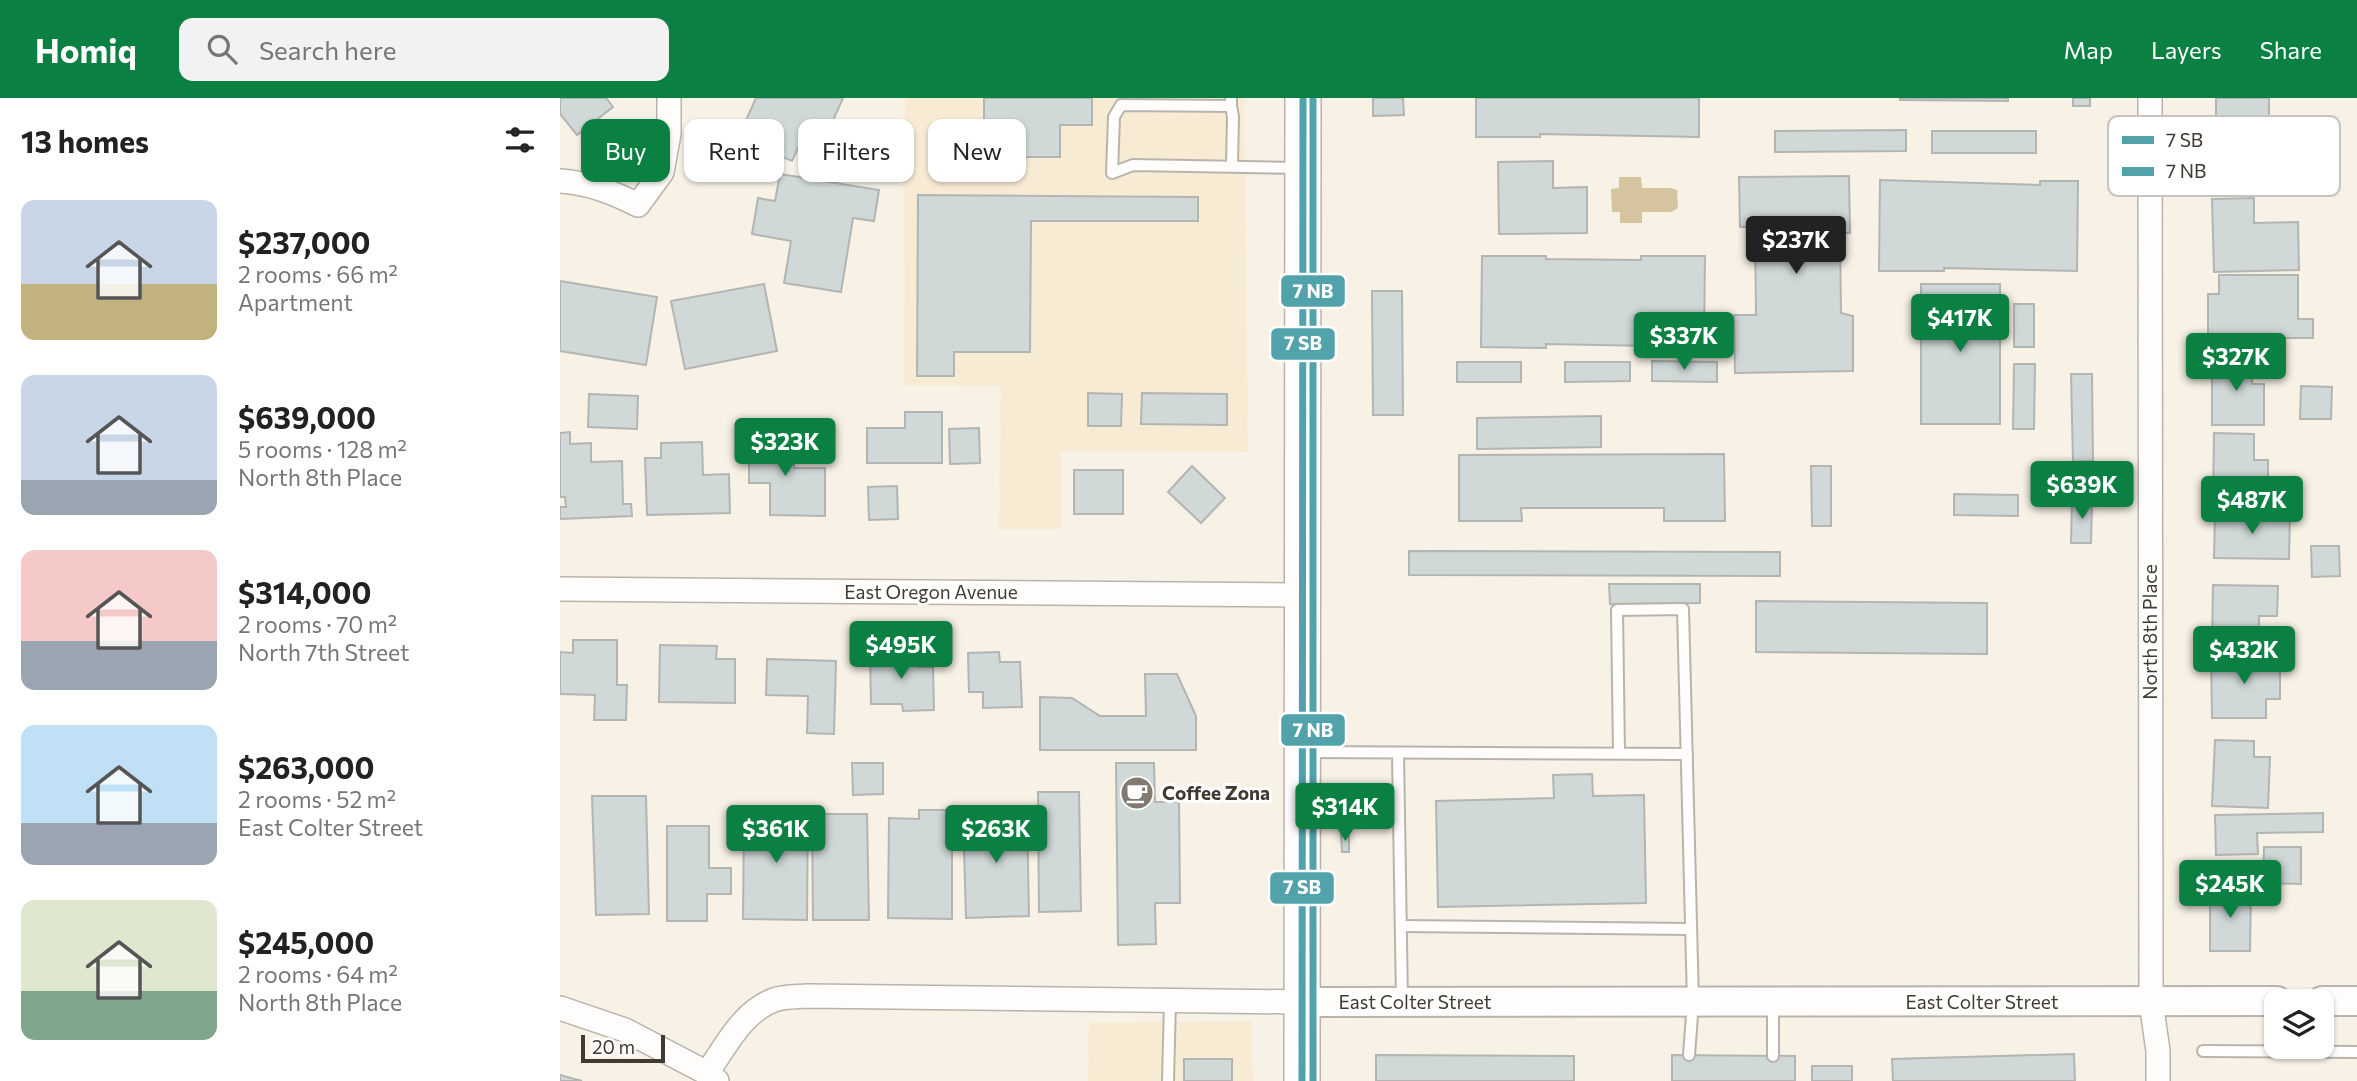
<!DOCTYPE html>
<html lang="en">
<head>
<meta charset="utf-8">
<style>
  body { margin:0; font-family:Commissioner,sans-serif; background:#f2f2f2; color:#222; height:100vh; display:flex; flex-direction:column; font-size:26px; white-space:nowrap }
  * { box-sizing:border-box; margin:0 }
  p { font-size:23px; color:#767676 }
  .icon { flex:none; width:38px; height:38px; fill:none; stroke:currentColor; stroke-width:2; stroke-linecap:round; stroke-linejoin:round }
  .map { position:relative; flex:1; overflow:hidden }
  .sheet { display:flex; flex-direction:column; background:#fff; width:560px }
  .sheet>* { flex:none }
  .guide { position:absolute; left:21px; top:21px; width:665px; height:63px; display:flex; gap:14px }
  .buttons { position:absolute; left:1704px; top:891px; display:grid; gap:14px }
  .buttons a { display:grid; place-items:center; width:70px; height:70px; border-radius:14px; background:#fff; box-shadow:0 2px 5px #0004; font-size:35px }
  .scale { position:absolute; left:21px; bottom:18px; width:84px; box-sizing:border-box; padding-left:7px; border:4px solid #403a31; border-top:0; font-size:19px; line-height:24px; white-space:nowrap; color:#403a31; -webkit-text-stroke:5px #fff; paint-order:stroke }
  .price { position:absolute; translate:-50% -60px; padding:0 16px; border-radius:7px; background:#0b8043; color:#fff; font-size:23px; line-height:46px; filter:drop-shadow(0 2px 4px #0008) }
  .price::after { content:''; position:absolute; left:50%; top:42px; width:21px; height:16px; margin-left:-10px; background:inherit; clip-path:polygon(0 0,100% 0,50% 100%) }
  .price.active { background:#222; color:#fff }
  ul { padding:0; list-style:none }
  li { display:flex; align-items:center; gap:21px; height:175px; padding:0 21px }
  li span { display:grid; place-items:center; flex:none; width:196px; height:140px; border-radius:14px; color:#555 }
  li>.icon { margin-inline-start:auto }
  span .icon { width:84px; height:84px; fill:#fffc; stroke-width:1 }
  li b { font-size:30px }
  h2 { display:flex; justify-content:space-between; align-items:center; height:84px; padding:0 21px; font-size:30px }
  .tag { padding:0 24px; border-radius:14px; background:#fff; box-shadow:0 2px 5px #0004; font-size:24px; line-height:63px }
  .tag.active { background:#0b8043; color:#fff }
  header { display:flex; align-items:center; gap:42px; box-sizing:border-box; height:98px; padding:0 35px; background:#0b8043; color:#fff }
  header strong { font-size:33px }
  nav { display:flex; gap:38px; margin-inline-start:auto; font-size:24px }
  .search { width:490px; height:63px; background:#f2f2f2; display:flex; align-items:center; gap:18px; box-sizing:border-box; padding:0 24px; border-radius:14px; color:#767676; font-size:26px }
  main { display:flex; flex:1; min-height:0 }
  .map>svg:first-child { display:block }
  .built { fill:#f8ebd4 }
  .water { fill:#d6c4a1 }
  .building { fill:#d1d8d8; stroke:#b3b5b3; stroke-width:2 }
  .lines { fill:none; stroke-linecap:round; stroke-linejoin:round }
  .service-casing { stroke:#b9b4ab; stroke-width:14 }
  .minor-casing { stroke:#b9b4ab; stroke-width:26 }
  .tertiary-casing { stroke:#b9b4ab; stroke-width:32 }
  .primary-casing { stroke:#b9b4ab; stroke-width:38 }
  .service { stroke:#fefdfb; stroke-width:10 }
  .minor { stroke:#fefdfb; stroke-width:23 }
  .tertiary { stroke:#fefdfb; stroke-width:28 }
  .primary { stroke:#fefdfb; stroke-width:35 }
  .bus-1-casing { stroke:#fff; stroke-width:12 }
  .bus-2-casing { stroke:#fff; stroke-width:12 }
  .bus-1 { stroke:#52a2ab; stroke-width:7 }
  .bus-2 { stroke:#52a2ab; stroke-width:7 }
  .labels { text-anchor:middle; stroke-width:6; stroke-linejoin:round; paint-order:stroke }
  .street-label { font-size:19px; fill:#403a31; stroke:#fff }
  .poi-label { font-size:19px; font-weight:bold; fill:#403a31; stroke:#fff; text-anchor:start }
  .key { fill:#fff; stroke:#c6c4c1; stroke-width:2 }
  .key-label { font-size:19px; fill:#403a31 }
  .line-badge { stroke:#fff; stroke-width:2.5 }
  .badge-label { font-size:19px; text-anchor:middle; font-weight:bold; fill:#fff }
</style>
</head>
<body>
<header>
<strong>Homiq</strong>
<div class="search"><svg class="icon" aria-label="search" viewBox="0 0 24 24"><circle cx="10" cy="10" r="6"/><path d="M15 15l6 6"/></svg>Search here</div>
<nav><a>Map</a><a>Layers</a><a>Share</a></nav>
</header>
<main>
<section class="sheet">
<h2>13 homes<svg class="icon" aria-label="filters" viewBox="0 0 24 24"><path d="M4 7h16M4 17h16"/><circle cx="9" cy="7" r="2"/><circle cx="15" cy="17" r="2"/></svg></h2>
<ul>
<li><span style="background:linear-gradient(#c9d6e8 60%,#c2b280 0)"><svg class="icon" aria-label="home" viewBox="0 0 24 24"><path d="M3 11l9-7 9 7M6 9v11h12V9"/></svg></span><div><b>$237,000</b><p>2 rooms · 66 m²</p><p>Apartment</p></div></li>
<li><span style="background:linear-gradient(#c9d6e8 75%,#9aa5b1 0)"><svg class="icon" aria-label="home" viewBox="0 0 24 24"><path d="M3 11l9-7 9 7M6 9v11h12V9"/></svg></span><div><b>$639,000</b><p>5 rooms · 128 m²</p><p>North 8th Place</p></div></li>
<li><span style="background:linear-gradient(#f6c9c9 65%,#9aa5b1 0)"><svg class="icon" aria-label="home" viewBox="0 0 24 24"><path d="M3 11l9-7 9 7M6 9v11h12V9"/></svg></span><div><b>$314,000</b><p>2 rooms · 70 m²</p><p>North 7th Street</p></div></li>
<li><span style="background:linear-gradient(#bfe0f5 70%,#9aa5b1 0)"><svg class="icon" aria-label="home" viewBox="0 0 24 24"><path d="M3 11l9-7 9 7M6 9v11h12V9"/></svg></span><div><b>$263,000</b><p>2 rooms · 52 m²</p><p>East Colter Street</p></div></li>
<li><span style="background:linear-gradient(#dfe7d0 65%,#7fa58c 0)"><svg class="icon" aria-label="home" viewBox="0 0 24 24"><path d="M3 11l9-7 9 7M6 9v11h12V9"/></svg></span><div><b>$245,000</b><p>2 rooms · 64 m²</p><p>North 8th Place</p></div></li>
</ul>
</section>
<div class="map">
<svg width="1797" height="983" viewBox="0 0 1797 983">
  <rect width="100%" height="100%" fill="#f7f1e6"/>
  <g class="built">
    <polygon points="345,0 684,0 688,354 501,353 501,431 439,431 441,288 344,287"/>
    <polygon points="691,923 693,983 528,983 529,925"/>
  </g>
  <polygon class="water" points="1059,79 1081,79 1082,90 1110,90 1117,92 1118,110 1111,114 1082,114 1082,125 1060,125 1060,114 1052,114 1051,91 1059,90"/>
  <g class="building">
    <polygon points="0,0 46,0 53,9 17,37 0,16"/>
    <polygon points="196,0 283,0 264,43 245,35 232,63 178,40"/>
    <polygon points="424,0 532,0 532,27 500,27 500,59 424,59"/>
    <polygon points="813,0 843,0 844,17 813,18"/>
    <polygon points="916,0 1139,0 1139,39 980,36 980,39 916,39"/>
    <polygon points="1340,0 1448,0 1448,3 1340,2"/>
    <rect x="1513" y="0" width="17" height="8"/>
    <rect x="1656" y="0" width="53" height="21"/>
    <polygon points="1346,32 1346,53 1215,54 1215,33"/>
    <rect x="1372" y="33" width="104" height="22"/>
    <polygon points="993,63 993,90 1027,89 1027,135 939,136 938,64"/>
    <polygon points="220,76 319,92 314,123 293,120 281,194 224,185 231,143 192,136 198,100 215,103"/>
    <polygon points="1289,78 1290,135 1280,135 1281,215 1293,218 1293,273 1175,275 1174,217 1196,217 1195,129 1180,129 1179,79"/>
    <polygon points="1320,82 1480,87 1480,83 1518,83 1517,173 1384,170 1384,173 1319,173"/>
    <polygon points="358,97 638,99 638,123 471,123 470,254 394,254 394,278 357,278"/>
    <polygon points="1694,100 1694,125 1738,124 1739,172 1654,174 1652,101"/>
    <polygon points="922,158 986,158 986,161 1081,162 1081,158 1145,158 1144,249 986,246 986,250 921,249"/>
    <polygon points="1659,177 1738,177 1738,221 1753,221 1753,240 1648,240 1648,196 1659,196"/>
    <polygon points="0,183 97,199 86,267 0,253"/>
    <polygon points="204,186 217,253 125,271 111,203"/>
    <rect x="1361" y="186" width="79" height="140"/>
    <polygon points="812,193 842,193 843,317 813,317"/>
    <rect x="1454" y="206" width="20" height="43"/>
    <polygon points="1652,259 1693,260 1692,286 1704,286 1704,327 1652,327"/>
    <polygon points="1092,263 1157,264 1157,284 1092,283"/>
    <rect x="897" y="264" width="64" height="20"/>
    <polygon points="1005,264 1070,264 1070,283 1005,284"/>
    <polygon points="1454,266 1475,266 1474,331 1453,331"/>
    <polygon points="1511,276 1532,276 1533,363 1513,364"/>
    <polygon points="1741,288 1772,289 1771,321 1740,321"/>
    <polygon points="528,295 562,296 561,328 528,328"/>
    <polygon points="582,295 667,296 667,327 581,326"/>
    <polygon points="29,296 78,298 77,331 28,329"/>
    <polygon points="345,314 382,314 382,365 307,365 307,330 345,330"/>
    <polygon points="1041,318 1041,349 917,351 917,320"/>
    <polygon points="189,324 210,324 209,363 234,363 234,370 265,370 265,418 210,417 210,385 189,385"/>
    <polygon points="419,330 420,365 390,366 389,331"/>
    <polygon points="10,334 10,346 31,345 31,364 62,363 63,406 71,406 72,418 0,421 0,409 6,409 5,399 0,399 0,335"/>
    <polygon points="1654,335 1694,336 1694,362 1708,362 1708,403 1653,403"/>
    <polygon points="142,344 143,377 169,376 170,415 87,417 85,360 101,360 101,345"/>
    <polygon points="1164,356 1165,423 1104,423 1104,410 961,410 962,423 899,423 899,357"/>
    <polygon points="632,368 665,400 641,425 608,394"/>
    <polygon points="1251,368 1271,368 1271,428 1252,428"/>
    <rect x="514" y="372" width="49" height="44"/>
    <polygon points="337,388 338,421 309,422 308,389"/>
    <polygon points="1394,396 1458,397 1458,418 1394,417"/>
    <polygon points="1512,402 1532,402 1531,445 1511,445"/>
    <polygon points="1655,415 1730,416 1729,461 1654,460"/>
    <polygon points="1751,448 1779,448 1780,478 1752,479"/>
    <polygon points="849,453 1220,454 1220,478 849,477"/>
    <polygon points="1049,486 1140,486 1140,505 1050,506"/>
    <polygon points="1653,487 1718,488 1717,518 1699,518 1699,547 1652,546"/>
    <polygon points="1196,503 1427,505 1427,556 1196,554"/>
    <polygon points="13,542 57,542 57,587 67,587 66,622 34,622 35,597 0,596 0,554 13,555"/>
    <polygon points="100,547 157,548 156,561 175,561 175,605 99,604"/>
    <polygon points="357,552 358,569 373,569 374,612 343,613 342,606 311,606 310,553"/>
    <polygon points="439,554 440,564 460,564 462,609 423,610 423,594 409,594 408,555"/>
    <polygon points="1651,559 1720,559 1720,601 1706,601 1706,620 1652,620"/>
    <polygon points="207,561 276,563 274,636 247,635 248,598 206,597"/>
    <polygon points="585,576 617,576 636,618 636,652 480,652 480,599 512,600 540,618 586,618"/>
    <polygon points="1655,642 1694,643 1694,659 1710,659 1708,710 1652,708"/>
    <polygon points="292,665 323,665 323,696 293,697"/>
    <polygon points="556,665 594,665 595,704 619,704 620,805 595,805 596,846 558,847"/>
    <polygon points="1032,676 1033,698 1084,697 1086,805 878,809 876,703 994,700 993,677"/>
    <polygon points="478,694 519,694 521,813 479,814"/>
    <polygon points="32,698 86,698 89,816 36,817"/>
    <polygon points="214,708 248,708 247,822 183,821 184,716 214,716"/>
    <polygon points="359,712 392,712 392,821 328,820 329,720 359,721"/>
    <polygon points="467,715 469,818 406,820 403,716"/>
    <polygon points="1763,715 1763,734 1697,735 1698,756 1656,757 1655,717"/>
    <polygon points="252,716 307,716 309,822 253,822"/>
    <polygon points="107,728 149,728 149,770 171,770 171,796 147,796 147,823 107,823"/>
    <polygon points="781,736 789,736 789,754 782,754"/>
    <polygon points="1704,749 1741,749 1741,786 1703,785"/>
    <polygon points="1650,791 1691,791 1690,853 1650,853"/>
    <polygon points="1514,956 1515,983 1333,983 1332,961"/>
    <polygon points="816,957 1014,958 1014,983 816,983"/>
    <polygon points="1112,957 1235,958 1235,983 1112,983"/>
    <rect x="624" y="961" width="48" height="22"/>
    <rect x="1252" y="968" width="40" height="15"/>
    <polygon points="0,977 22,983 0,983"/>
  </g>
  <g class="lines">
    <defs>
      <g id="service">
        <polyline points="671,0 671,8 561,7 554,19 552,75 573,67 738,70"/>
        <polyline points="671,8 673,19 672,67"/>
        <polyline points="748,654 1127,656"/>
        <polyline points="838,655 842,904"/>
        <polyline points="1059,655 1057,512 1123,511 1133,904 1129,957"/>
        <polyline points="841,828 1131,831"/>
        <polyline points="1213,904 1213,958"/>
        <polyline points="1643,953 1797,954"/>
        <polyline points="608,983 610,903"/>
      </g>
      <g id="minor">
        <polyline points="1590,0 1591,904 1598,953 1598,983"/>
        <path d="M0,83C29,85 52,94 78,107L102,74L109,36V0"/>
        <polyline points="0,491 741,497"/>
        <polyline points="0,910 65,932 147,975 157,983"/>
        <path d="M147,975C166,948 182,914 214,902C224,898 237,899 248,898L742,904"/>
      </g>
      <g id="tertiary">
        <polyline points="1762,903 1797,903"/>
        <polyline points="742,904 1717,903"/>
      </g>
      <polyline id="primary" points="742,983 743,0"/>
    </defs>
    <use href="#service" class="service-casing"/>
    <use href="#minor" class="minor-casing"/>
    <use href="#tertiary" class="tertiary-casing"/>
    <use href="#primary" class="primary-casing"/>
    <use href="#service" class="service"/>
    <use href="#minor" class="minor"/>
    <use href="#tertiary" class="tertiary"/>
    <use href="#primary" class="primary"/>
    <defs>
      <polyline id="bus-1" points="742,983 743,0"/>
      <polyline id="bus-2" points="753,983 753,0"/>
    </defs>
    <use href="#bus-1" class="bus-1-casing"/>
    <use href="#bus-2" class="bus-2-casing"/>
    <use href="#bus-1" class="bus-1"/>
    <use href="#bus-2" class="bus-2"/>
  </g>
  <defs>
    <symbol id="cafe-disc" viewBox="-11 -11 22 22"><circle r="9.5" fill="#807a70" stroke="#fff"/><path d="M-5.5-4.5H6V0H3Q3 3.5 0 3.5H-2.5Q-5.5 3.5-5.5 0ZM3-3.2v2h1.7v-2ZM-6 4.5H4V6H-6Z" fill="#fff"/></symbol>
  </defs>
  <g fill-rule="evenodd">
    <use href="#cafe-disc" x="558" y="676" width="38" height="38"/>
  </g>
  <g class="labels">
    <g class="street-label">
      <text x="371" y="501">East Oregon Avenue</text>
      <text transform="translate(1590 534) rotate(-90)" y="7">North 8th Place</text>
      <text x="855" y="911">East Colter Street</text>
      <text x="1422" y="911">East Colter Street</text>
    </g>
    <g class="poi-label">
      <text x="602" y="702">Coffee Zona</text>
    </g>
  </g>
  <rect x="1548" y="18" width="232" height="80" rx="10" class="key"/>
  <rect x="1562" y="38" width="32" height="8" fill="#52a2ab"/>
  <rect x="1562" y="69" width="32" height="9" fill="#52a2ab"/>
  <g class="key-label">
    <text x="1606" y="49">7 SB</text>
    <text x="1606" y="80">7 NB</text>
  </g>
  <g class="line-badge">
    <rect x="720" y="176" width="66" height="34" rx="7" fill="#52a2ab"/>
    <rect x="710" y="229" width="66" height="34" rx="7" fill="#52a2ab"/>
    <rect x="720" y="615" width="66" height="34" rx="7" fill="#52a2ab"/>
    <rect x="709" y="773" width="66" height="34" rx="7" fill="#52a2ab"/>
  </g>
  <g class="badge-label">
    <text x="753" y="200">7 NB</text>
    <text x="743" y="252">7 SB</text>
    <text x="753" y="639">7 NB</text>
    <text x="742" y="796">7 SB</text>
  </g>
</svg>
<div class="buttons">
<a><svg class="icon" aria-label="layers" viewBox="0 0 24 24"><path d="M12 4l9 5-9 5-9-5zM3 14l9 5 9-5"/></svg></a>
</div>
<div class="scale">20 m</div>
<b class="price active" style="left:1236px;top:178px">$237K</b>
<b class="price" style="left:1400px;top:256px">$417K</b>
<b class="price" style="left:1124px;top:274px">$337K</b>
<b class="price" style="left:1676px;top:295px">$327K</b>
<b class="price" style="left:225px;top:380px">$323K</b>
<b class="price" style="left:1522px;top:423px">$639K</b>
<b class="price" style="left:1692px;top:438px">$487K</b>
<b class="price" style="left:341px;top:583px">$495K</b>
<b class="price" style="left:1684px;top:588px">$432K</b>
<b class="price" style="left:785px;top:745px">$314K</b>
<b class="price" style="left:216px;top:767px">$361K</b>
<b class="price" style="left:436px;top:767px">$263K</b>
<b class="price" style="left:1670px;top:822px">$245K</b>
<div class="guide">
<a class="tag active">Buy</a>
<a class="tag">Rent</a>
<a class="tag">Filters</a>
<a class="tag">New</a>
</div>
</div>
</main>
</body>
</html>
